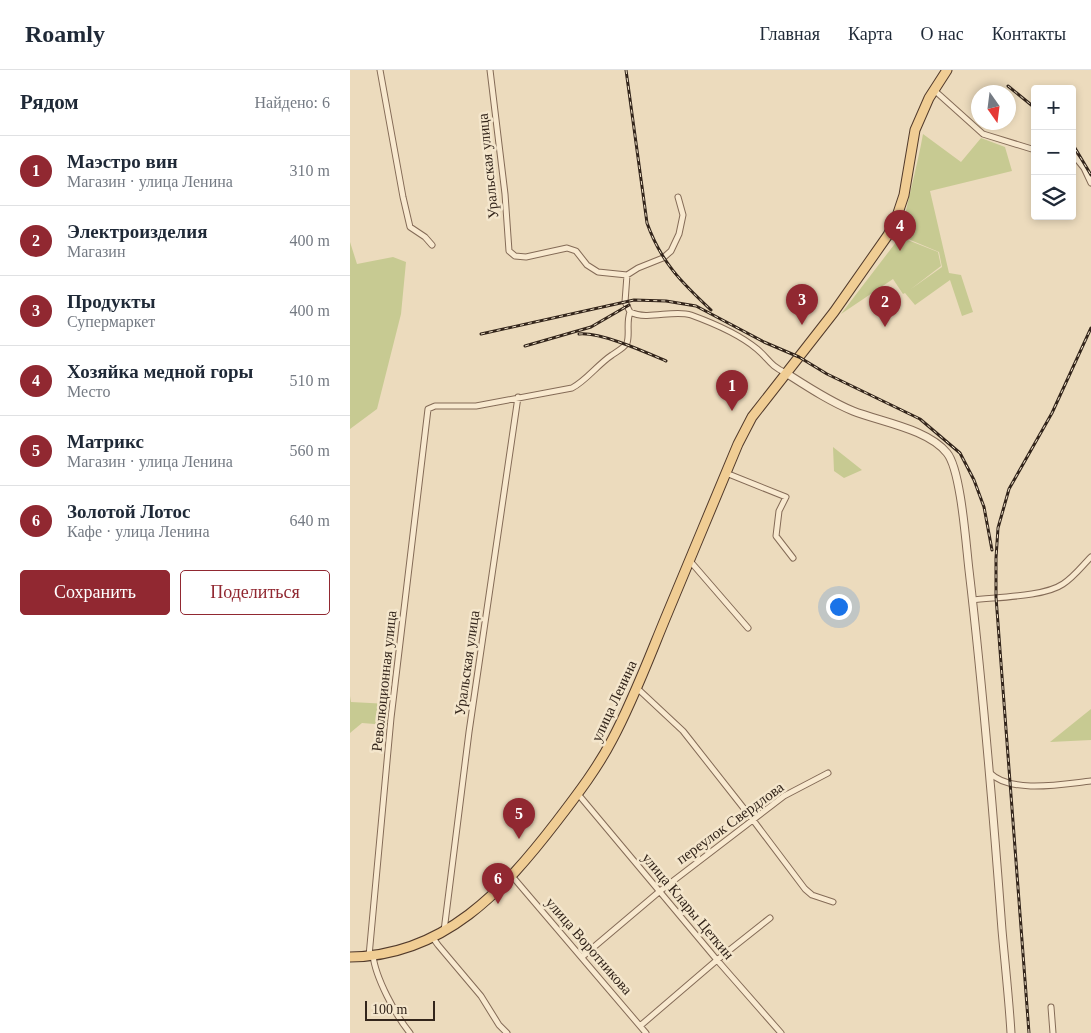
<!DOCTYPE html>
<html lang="ru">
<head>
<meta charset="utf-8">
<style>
  :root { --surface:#fff; --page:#f6f6f7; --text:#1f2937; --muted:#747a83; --line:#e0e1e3; --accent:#912831 }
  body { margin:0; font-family:Georgia,serif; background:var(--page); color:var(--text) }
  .controls { position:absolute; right:15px; top:15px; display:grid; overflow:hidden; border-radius:5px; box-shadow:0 2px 8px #0003 }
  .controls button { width:45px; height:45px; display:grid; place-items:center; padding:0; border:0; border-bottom:1px solid var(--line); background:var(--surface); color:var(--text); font:25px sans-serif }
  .compass { position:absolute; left:621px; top:15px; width:45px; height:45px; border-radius:50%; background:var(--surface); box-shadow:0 2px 8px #0003; rotate:166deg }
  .scale { position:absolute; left:15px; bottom:12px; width:70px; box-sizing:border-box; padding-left:5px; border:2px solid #33251b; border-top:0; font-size:14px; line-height:18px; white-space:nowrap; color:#33251b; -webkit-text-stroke:4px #f4e6cc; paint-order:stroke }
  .you { position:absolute; left:488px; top:536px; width:18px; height:18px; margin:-12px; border:4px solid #fff; border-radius:50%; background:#1a73e8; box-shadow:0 0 0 8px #1a73e833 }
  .badge { display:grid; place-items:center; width:32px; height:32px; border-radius:50%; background:var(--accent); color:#fff; font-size:16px; font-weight:700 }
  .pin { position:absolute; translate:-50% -41px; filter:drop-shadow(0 1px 2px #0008) }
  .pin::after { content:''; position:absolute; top:26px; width:18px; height:15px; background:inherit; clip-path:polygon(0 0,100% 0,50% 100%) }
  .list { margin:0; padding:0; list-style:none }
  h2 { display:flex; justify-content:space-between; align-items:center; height:65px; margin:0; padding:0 20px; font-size:21px }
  h2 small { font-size:16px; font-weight:400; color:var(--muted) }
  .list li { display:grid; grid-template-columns:32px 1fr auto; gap:15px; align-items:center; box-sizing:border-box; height:70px; padding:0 20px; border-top:1px solid var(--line) }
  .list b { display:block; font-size:19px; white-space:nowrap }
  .list p { margin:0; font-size:16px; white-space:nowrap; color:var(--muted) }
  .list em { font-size:16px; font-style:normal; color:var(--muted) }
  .actions { display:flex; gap:10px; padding:15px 20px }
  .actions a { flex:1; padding:11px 0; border:1px solid var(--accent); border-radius:5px; text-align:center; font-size:18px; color:var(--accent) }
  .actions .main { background:var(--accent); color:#fff }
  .icon { flex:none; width:28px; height:28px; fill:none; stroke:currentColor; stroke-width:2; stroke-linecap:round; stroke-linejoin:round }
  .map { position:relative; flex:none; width:741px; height:963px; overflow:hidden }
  header { display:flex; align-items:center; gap:30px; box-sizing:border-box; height:70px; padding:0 25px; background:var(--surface); border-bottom:1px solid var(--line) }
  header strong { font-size:24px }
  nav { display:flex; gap:28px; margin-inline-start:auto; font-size:18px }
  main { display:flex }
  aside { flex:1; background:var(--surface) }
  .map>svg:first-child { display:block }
  .green { fill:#c7ca92 }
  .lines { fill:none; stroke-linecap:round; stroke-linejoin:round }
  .minor-casing { stroke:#846b57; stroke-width:7 }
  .tertiary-casing { stroke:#846b57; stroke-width:9 }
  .primary-casing { stroke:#513a2b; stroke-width:11 }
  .minor { stroke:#f8e9cf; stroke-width:5 }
  .tertiary { stroke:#f8e9cf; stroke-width:7 }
  .primary { stroke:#f0cd94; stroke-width:9 }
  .rail-casing { stroke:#33251b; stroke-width:3 }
  .rail { stroke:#f4e6cc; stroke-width:1; stroke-dasharray:4; stroke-linecap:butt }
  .labels { text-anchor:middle; stroke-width:5; stroke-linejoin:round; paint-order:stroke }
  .street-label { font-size:15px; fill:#33251b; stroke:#f4e6cc }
</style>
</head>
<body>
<header>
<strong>Roamly</strong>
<nav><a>Главная</a><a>Карта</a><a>О нас</a><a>Контакты</a></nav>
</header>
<main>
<aside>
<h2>Рядом<small>Найдено: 6</small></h2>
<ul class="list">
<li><span class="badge">1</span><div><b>Маэстро вин</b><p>Магазин · улица Ленина</p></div><em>310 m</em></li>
<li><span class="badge">2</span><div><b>Электроизделия</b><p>Магазин</p></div><em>400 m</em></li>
<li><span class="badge">3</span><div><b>Продукты</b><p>Супермаркет</p></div><em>400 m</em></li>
<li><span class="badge">4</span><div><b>Хозяйка медной горы</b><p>Место</p></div><em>510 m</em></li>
<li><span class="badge">5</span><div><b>Матрикс</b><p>Магазин · улица Ленина</p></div><em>560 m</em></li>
<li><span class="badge">6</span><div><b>Золотой Лотос</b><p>Кафе · улица Ленина</p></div><em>640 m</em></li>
</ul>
<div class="actions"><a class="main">Сохранить</a><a>Поделиться</a></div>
</aside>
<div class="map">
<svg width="741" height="963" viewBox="0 0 741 963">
  <rect width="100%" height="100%" fill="#ecdbbd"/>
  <path class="green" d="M 573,64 L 611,92 L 631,68 L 655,77 L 662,101 L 580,121 L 599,203 L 611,205 L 623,242 L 612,246 L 600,210 L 565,235 L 555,223 L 553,224 L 543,209 L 491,244 L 550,167 L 588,182 L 591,196 L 561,219 L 592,197 L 589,182 L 551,166 C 557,131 567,98 573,64 Z
    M 0,172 L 7,194 L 43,187 L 56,192 L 51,244 L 27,339 L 0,359 Z
    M 483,377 L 512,400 L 494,408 L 484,401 Z
    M 0,626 L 1,632 L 39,634 L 37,655 L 12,653 L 0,663 Z
    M 741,639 L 741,670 L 700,672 Z"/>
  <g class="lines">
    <g class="minor-casing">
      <path id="minor" d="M 30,0 L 53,127 L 60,157 L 75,167 L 82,175
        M 140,0 L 155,124 L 159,181 L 165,186 L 176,187 L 217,178 L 226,181 L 237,195 L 248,202 L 277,205 L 288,198 L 313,188 L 321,181 L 329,164 L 333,145 L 328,127
        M 584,20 L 633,64 L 685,80
        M 722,83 L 734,98 L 741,113
        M 277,205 L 275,232 L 280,242 C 298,251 323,239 341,245 C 363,253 389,264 407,279 C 419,289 419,295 436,303
        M 376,403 L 436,427 L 429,441 L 426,466 L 443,488
        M 340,491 L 398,558
        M 622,530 C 646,527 694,527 713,514 C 724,507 732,496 741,487
        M 287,618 L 333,661 L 403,750 L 455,819 L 462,825 L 483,832
        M 640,703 C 661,724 713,714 741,711
        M 228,724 L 367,890 L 431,963
        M 162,806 L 296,963
        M 94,861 L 119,662 L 168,327
        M 83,868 L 88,875 L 131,926 L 149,955 L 157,963
        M 23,885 C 25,907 46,946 60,963
        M 19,886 L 41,648 L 78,339 L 85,336 L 126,336 L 222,318 C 237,310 247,295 262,285 C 266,282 274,278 277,273 C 280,264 276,253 280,242
        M 232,887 L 310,821 L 434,726 L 478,703
        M 701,937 L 703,963
        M 290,956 L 367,890 L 420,848"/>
    </g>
    <g class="tertiary-casing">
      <path id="tertiary" d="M 436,303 C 458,317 479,331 503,341 C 531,352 578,359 597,383 C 611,400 616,475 619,500 C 633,619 643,739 652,860 C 655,894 659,929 661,963"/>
    </g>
    <g class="primary-casing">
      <path id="primary" d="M 0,887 C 94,886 154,820 207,751 C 226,726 247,699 262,670 C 284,629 300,585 318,542 C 341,486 365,430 388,374 L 402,347 L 484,242 L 538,165 L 546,149 L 554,125 L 565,60 L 579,28 L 597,0"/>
    </g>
    <use href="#minor" class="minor"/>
    <use href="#tertiary" class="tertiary"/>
    <use href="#primary" class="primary"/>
    <g class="rail-casing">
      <path id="rail" d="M 276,0 L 297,153 C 311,192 331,212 361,240
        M 658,16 L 685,38
        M 722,73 L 741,105
        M 131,264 L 284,230 L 316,231 L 346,236 L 414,272 L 449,287 L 477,304 L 570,349 L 610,383 L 624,410 L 634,437 L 642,480
        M 229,264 C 251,262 295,282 316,291
        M 175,276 L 241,257 L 279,235
        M 679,963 L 646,527 L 646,488 L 648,458 L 659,419 L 702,343 L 741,258"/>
    </g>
    <use href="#rail" class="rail"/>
  </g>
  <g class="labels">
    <g class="street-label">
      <text transform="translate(138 96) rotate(-96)" y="5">Уральская улица</text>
      <text transform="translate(117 593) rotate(-82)" y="5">Уральская улица</text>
      <text transform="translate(34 611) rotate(-84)" y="5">Революционная улица</text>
      <text transform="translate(264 631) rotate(-65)" y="5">улица Ленина</text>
      <text transform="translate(380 753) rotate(-36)" y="5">переулок Свердлова</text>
      <text transform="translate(338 836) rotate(50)" y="5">улица Клары Цеткин</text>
      <text transform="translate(239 876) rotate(49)" y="5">улица Воротникова</text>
    </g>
  </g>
</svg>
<div class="controls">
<button>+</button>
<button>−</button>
<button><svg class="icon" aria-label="layers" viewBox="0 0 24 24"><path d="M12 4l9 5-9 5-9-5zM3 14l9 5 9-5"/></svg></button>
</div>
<svg class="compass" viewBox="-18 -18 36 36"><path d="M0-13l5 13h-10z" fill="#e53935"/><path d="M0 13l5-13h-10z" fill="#747a83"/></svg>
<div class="scale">100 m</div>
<div class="you"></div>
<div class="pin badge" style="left:382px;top:341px">1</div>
<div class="pin badge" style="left:535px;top:257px">2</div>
<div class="pin badge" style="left:452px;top:255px">3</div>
<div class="pin badge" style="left:550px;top:181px">4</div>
<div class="pin badge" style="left:169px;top:769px">5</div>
<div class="pin badge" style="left:148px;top:834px">6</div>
</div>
</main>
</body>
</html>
